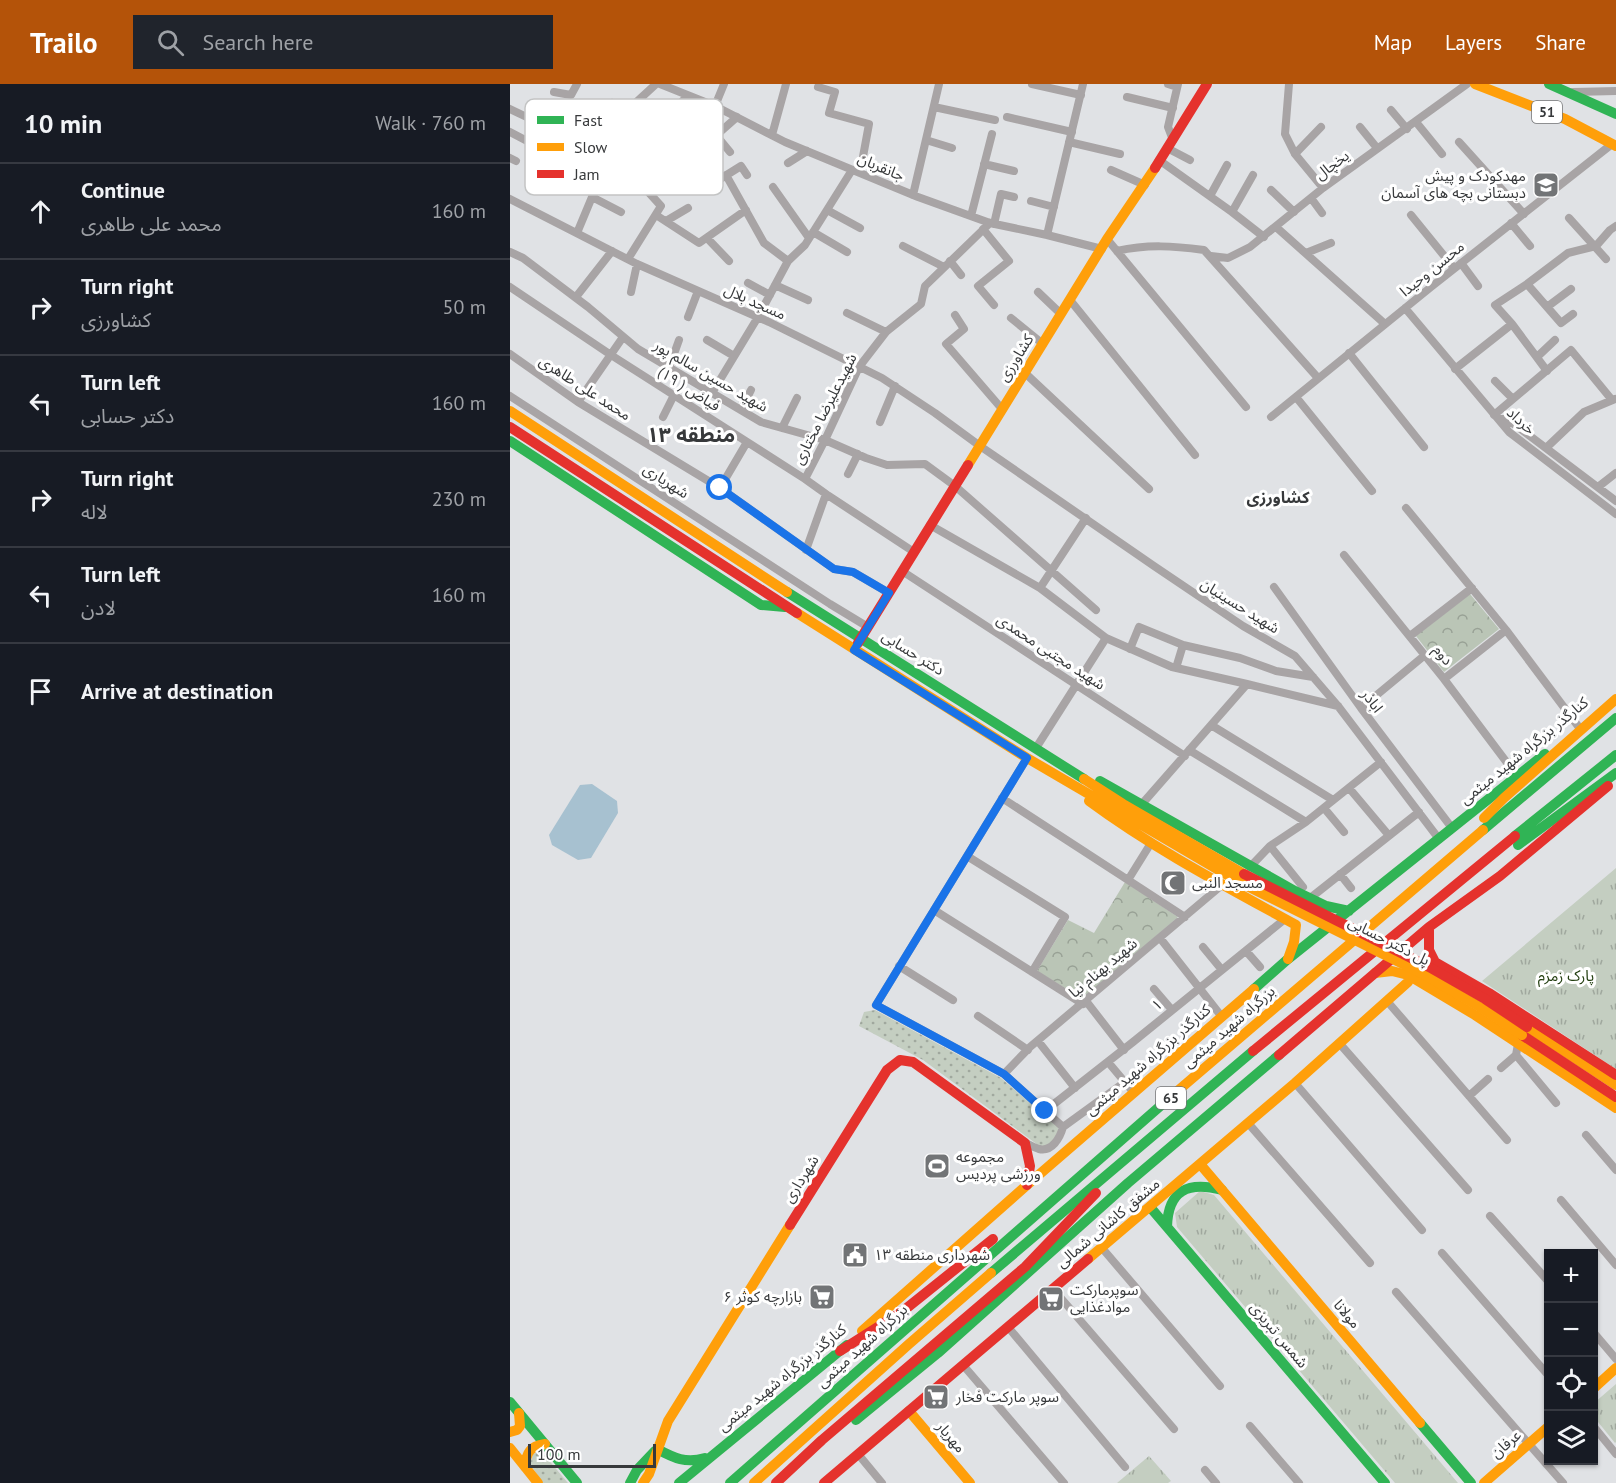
<!DOCTYPE html>
<html lang="en">
<head>
<meta charset="utf-8">
<style>
  :root { --surface:#171b24; --page:#20242c; --text:#f1f3f6; --muted:#9ea1a6; --line:#363941; --accent:#b45309 }
  body { margin:0; font-family:"PT Sans","Noto Sans Arabic",sans-serif; background:var(--page); color:var(--text) }
  .controls { position:absolute; right:18px; bottom:18px; display:grid; overflow:hidden; border-radius:0px; box-shadow:0 2px 4px #0004 }
  .controls button { width:54px; height:54px; display:grid; place-items:center; padding:0; border:0; border-bottom:2px solid var(--line); background:var(--surface); color:var(--text); font:30px sans-serif }
  .scale { position:absolute; left:18px; bottom:15px; width:128px; box-sizing:border-box; padding-left:6px; border:3px solid #37393b; border-top:0; font-size:16px; line-height:21px; white-space:nowrap; color:#37393b; -webkit-text-stroke:4px #fff; paint-order:stroke }
  .stop { position:absolute; width:18px; height:18px; margin:-14px; border:4px solid #1a73e8; border-radius:50%; background:#fff }
  .stop.end { background:#1a73e8; border-color:#fff; box-shadow:0 2px 6px #0008 }
  .list { margin:0; padding:0; list-style:none }
  h2 { display:flex; justify-content:space-between; align-items:center; height:78px; margin:0; padding:0 24px; font-size:26px }
  h2 small { font-size:20px; font-weight:400; color:var(--muted) }
  .list li { display:grid; grid-template-columns:39px 1fr auto; gap:18px; align-items:center; box-sizing:border-box; height:96px; padding:0 24px; border-top:2px solid var(--line) }
  .list b { display:block; font-size:22px; white-space:nowrap }
  .list p { margin:0; font-size:20px; white-space:nowrap; color:var(--muted) }
  .list em { font-size:20px; font-style:normal; color:var(--muted) }
  .icon { flex:none; width:33px; height:33px; fill:none; stroke:currentColor; stroke-width:2; stroke-linecap:round; stroke-linejoin:round }
  .map { position:relative; flex:none; width:1106px; height:1399px; overflow:hidden }
  header { display:flex; align-items:center; gap:36px; box-sizing:border-box; height:84px; padding:0 30px; background:var(--accent); color:#fff }
  header strong { font-size:28px }
  nav { display:flex; gap:33px; margin-inline-start:auto; font-size:21px }
  .search { width:420px; height:54px; background:var(--page); display:flex; align-items:center; gap:15px; box-sizing:border-box; padding:0 21px; border-radius:0px; color:var(--muted); font-size:22px }
  main { display:flex }
  aside { flex:1; background:var(--surface) }
  .map>svg:first-child { display:block }
  .grass { fill:url(#grass-dots) }
  .forest { fill:url(#forest-crowns) }
  .park { fill:url(#park-tufts) }
  .water { fill:#a7c1d0 }
  .lines { fill:none; stroke-linecap:round; stroke-linejoin:round }
  .street { stroke:#a8a4a5; stroke-width:8 }
  .fast { stroke:#30b455; stroke-width:10 }
  .slow { stroke:#ff9f0a; stroke-width:10 }
  .jam { stroke:#e5322d; stroke-width:10 }
  .slow-bridge { stroke:#ff9f0a; stroke-width:10 }
  .jam-bridge { stroke:#e5322d; stroke-width:10 }
  .route { stroke:#1a73e8; stroke-width:8 }
  .labels { text-anchor:middle; stroke-width:6; stroke-linejoin:round; paint-order:stroke }
  .shield { fill:#fff; stroke:#737476; stroke-width:1.5 }
  .shield-label { font-size:14px; font-weight:bold; fill:#37393b }
  .street-label { font-size:15px; fill:#37393b; stroke:#fff }
  .poi-label { font-size:15px; fill:#37393b; stroke:#fff; text-anchor:start }
  .park-label { font-size:15px; fill:#213d0e; stroke:#fff }
  .neighbourhood-label { font-size:16px; font-weight:bold; fill:#37393b; stroke:#fff }
  .district-label { font-size:21px; font-weight:bold; fill:#37393b; stroke:#fff }
  .key { fill:#fff; stroke:#c3c4c4; stroke-width:1.5 }
  .key-label { font-size:16px; fill:#37393b }
</style>
</head>
<body>
<header>
<strong>Trailo</strong>
<div class="search"><svg class="icon" aria-label="search" viewBox="0 0 24 24"><circle cx="10" cy="10" r="6"/><path d="M15 15l6 6"/></svg>Search here</div>
<nav><a>Map</a><a>Layers</a><a>Share</a></nav>
</header>
<main>
<aside>
<h2>10 min<small>Walk · 760 m</small></h2>
<ul class="list">
<li><svg class="icon" aria-label="ahead" viewBox="0 0 24 24"><path d="M12 20V5M6 11l6-6 6 6"/></svg><div><b>Continue</b><p>محمد علی طاهری</p></div><em>160 m</em></li>
<li><svg class="icon" aria-label="right" viewBox="0 0 24 24"><path d="M7 20v-9h11M14 6l5 5-5 5"/></svg><div><b>Turn right</b><p>کشاورزی</p></div><em>50 m</em></li>
<li><svg class="icon" aria-label="left" viewBox="0 0 24 24"><path d="M17 20v-9H6M10 6l-5 5 5 5"/></svg><div><b>Turn left</b><p>دکتر حسابی</p></div><em>160 m</em></li>
<li><svg class="icon" aria-label="right" viewBox="0 0 24 24"><path d="M7 20v-9h11M14 6l5 5-5 5"/></svg><div><b>Turn right</b><p>لاله</p></div><em>230 m</em></li>
<li><svg class="icon" aria-label="left" viewBox="0 0 24 24"><path d="M17 20v-9H6M10 6l-5 5 5 5"/></svg><div><b>Turn left</b><p>لادن</p></div><em>160 m</em></li>
<li><svg class="icon" aria-label="arrive" viewBox="0 0 24 24"><path d="M6 21V4h12l-3 4 3 4H6"/></svg><div><b>Arrive at destination</b></div></li>
</ul>
</aside>
<div class="map">
<svg width="1106" height="1399" viewBox="0 0 1106 1399">
  <defs>
    <pattern id="grass-dots" width="8" height="8" patternUnits="userSpaceOnUse" patternTransform="scale(1.5)"><rect width="8" height="8" fill="#c4cec1"/><path d="M2 2h.1M6 6h.1" fill="none" stroke="#a0a89e" stroke-width="1.8" stroke-linecap="round"/></pattern>
    <pattern id="forest-crowns" width="20" height="18" patternUnits="userSpaceOnUse" patternTransform="scale(1.5)"><rect width="20" height="18" fill="#bac5b6"/><path d="M2 6a3 3 0 1 1 6 0M12 15a3 3 0 1 1 6 0" fill="none" stroke="#98a195"/></pattern>
    <pattern id="park-tufts" width="24" height="20" patternUnits="userSpaceOnUse" patternTransform="scale(1.5)"><rect width="24" height="20" fill="#c4cec1"/><path d="M3 7l-1-3M5 7V3M7 7l1-3M15 17l-1-3M17 17v-4M19 17l1-3" fill="none" stroke="#a0a89e"/></pattern>
  </defs>
  <rect width="100%" height="100%" fill="#e0e2e5"/>
  <path class="grass" d="M 365,926 L 491,994 L 548,1043 L 548,1051 L 540,1062 L 532,1064 L 413,976 L 349,942 L 354,928 Z
    M 31,1367 L 58,1399 L 33,1399 L 20,1380 L 23,1370 Z"/>
  <path class="forest" d="M 960,510 L 989,545 L 934,588 L 906,552 Z
    M 615,798 L 668,833 L 573,915 L 527,887 L 558,836 L 584,849 Z"/>
  <path class="park" d="M 1106,784 L 1106,985 L 972,897 Z
    M 690,1107 L 704,1111 L 948,1399 L 885,1399 L 667,1143 L 665,1129 Z
    M 1106,1300 L 1106,1358 L 1105,1359 L 1084,1333 L 1084,1319 Z
    M 639,1372 L 661,1397 L 658,1399 L 607,1399 Z"/>
  <path class="water" d="M 82,700 L 107,717 L 108,729 L 81,774 L 68,776 L 42,761 L 39,751 L 70,701 Z"/>
  <g class="lines">
    <path class="street" d="M 150,0 L 205,22 L 275,58 L 408,113 L 480,139 L 537,151 L 592,165
      M 522,0 L 571,11
      M 658,0 L 667,3
      M 779,0 L 775,50 L 785,70 L 813,104
      M 308,3 L 325,8 L 319,29 L 359,40 L 350,89
      M 44,8 L 61,11 L 67,0
      M 1063,8 L 1106,7
      M 617,13 L 663,24
      M 102,19 L 113,30
      M 205,22 L 214,0
      M 424,23 L 485,36
      M 0,25 L 25,37
      M 881,26 L 897,45
      M 497,33 L 562,48
      M 906,38 L 932,70
      M 850,43 L 867,64
      M 0,48 L 19,58
      M 206,51 L 220,68
      M 262,51 L 276,0
      M 180,56 L 190,65
      M 416,56 L 442,64
      M 663,56 L 658,43 L 668,0
      M 83,58 L 146,0
      M 559,58 L 610,70
      M 949,58 L 1014,130
      M 124,62 L 178,12
      M 657,64 L 680,76
      M 785,70 L 811,43
      M 0,74 L 6,77
      M 649,76 L 722,128 L 754,153
      M 278,79 L 297,67
      M 474,80 L 504,87
      M 193,82 L 184,71 L 227,33
      M 601,86 L 635,101
      M 216,91 L 254,159 L 278,177
      M 199,102 L 231,82 L 237,91
      M 263,103 L 299,154
      M 761,106 L 784,128
      M 403,111 L 429,0
      M 700,112 L 717,81
      M 82,113 L 111,128
      M 801,114 L 812,129
      M 0,115 L 127,180 L 259,238 L 372,294 L 425,329 L 470,362 L 644,482 L 733,542 L 785,572 L 828,622 L 929,755
      M 521,117 L 544,123
      M 317,126 L 350,144
      M 722,128 L 743,91
      M 146,131 L 189,159 L 236,126
      M 901,131 L 944,184
      M 461,132 L 482,50
      M 1059,134 L 1096,175
      M 156,137 L 178,124
      M 1001,139 L 1020,162
      M 484,140 L 491,110 L 504,113
      M 766,143 L 875,240
      M 473,145 L 499,177 L 468,202 L 484,221
      M 303,148 L 337,168
      M 67,149 L 82,113 L 106,78
      M 537,151 L 573,0
      M 197,154 L 219,177
      M 597,155 L 736,323
      M 393,162 L 434,183
      M 607,167 C 638,160 663,162 694,166 L 808,294
      M 0,168 L 13,174 L 78,223 L 128,265 L 251,338 L 315,356 L 356,374 L 377,381 L 415,380 L 445,402 L 586,526
      M 796,169 L 821,159
      M 701,172 L 718,174 L 740,163 L 813,104 L 957,0
      M 118,175 L 151,122 L 132,101
      M 440,177 L 451,191
      M 951,179 L 968,202
      M 238,199 L 260,211
      M 1017,200 L 1051,239 L 1063,230
      M 265,201 L 298,216
      M 0,203 L 101,271 L 295,395 L 316,410 L 404,468
      M 121,208 L 127,180
      M 528,208 L 551,230
      M 66,213 L 102,167
      M 560,216 L 685,371
      M 1037,223 L 1061,205
      M 895,224 L 999,348 L 1106,430
      M 337,229 L 376,248
      M 445,231 L 454,245 L 436,260 L 492,325
      M 178,233 L 188,207
      M 501,234 L 533,260
      M 197,256 L 224,272
      M 839,269 L 914,363
      M 0,270 L 68,318 L 210,404 L 324,485 L 343,488 L 379,509
      M 1027,273 L 1045,256
      M 159,284 L 169,256
      M 945,285 L 1002,240
      M 1037,287 L 1002,240 L 985,221 L 1017,200 L 1058,169 L 1086,162 L 1100,146 L 1106,142
      M 515,289 L 639,405
      M 985,297 L 1003,315
      M 202,309 L 248,233 L 278,177 L 295,161 L 342,86
      M 0,312 L 320,520 L 358,543
      M 786,313 L 862,407
      M 68,318 L 113,253
      M 231,326 L 241,306
      M 984,331 L 1061,266 L 1102,316
      M 153,333 L 164,311
      M 761,333 L 921,203 L 1102,60
      M 988,333 L 1004,340 L 1106,417
      M 370,338 L 385,302
      M 272,344 L 287,314
      M 1036,364 L 1074,328 L 1105,315
      M 338,390 L 348,370
      M 295,395 L 315,356 L 349,283 L 376,248 L 411,220 L 415,202 L 480,139
      M 1088,403 L 1106,389
      M 210,404 L 237,358
      M 896,424 L 996,546 L 1068,642
      M 576,434 L 530,504 L 596,554 L 662,583 L 737,600
      M 420,441 L 530,504
      M 296,466 L 316,410
      M 834,471 L 934,595 L 1007,692
      M 392,487 L 675,672
      M 764,503 L 851,624 L 942,744
      M 900,552 L 962,504
      M 620,565 L 629,543 L 673,561 L 730,574 L 766,587 L 803,593
      M 666,584 L 673,561
      M 934,595 L 996,546
      M 851,624 L 915,571
      M 701,641 L 823,716
      M 526,664 L 596,554
      M 679,666 L 796,738
      M 517,674 L 366,921 L 494,990 L 553,1043
      M 839,704 L 876,748
      M 492,714 L 675,833
      M 632,720 L 737,600 L 828,622
      M 814,724 L 834,748
      M 760,762 L 793,803
      M 457,772 L 555,833 L 522,888
      M 740,783 L 760,762 L 796,738 L 871,678
      M 830,790 L 841,804
      M 618,796 L 641,759
      M 799,815 L 909,728
      M 424,826 L 573,920
      M 650,854 L 712,933
      M 693,863 L 712,886
      M 736,867 L 750,883
      M 389,882 L 443,916
      M 644,905 L 662,926
      M 576,917 L 614,966
      M 877,917 L 997,1056
      M 468,932 L 518,966
      M 528,957 L 565,1004
      M 830,960 L 958,1106
      M 1006,971 L 1046,1019
      M 598,978 L 624,1009
      M 991,984 L 1006,971 L 1008,960
      M 494,990 L 520,963 L 712,801
      M 785,999 L 912,1146
      M 959,1012 L 978,995
      M 535,1027 L 623,958 L 775,835
      M 738,1039 L 860,1179
      M 1076,1051 L 1106,1086
      M 515,1059 C 520,1061 525,1064 529,1065 C 542,1068 550,1054 553,1043 L 615,998
      M 1051,1116 L 1106,1181
      M 980,1132 L 1038,1197
      M 592,1164 L 710,1302
      M 932,1169 L 1038,1291
      M 543,1205 L 664,1345
      M 886,1208 L 1053,1399
      M 498,1243 L 615,1383
      M 1084,1249 L 1106,1275
      M 453,1281 L 554,1399
      M 740,1342 L 789,1399
      M 1084,1343 L 1106,1370
      M 348,1370 L 372,1399
      M 695,1386 L 706,1399"/>
    <path class="fast" d="M 1039,0 L 1106,30
      M 0,357 L 251,521 L 275,523
      M 277,508 L 574,695
      M 590,697 L 785,807 L 816,822 L 839,827
      M 973,746 L 1106,634
      M 1005,752 L 1106,671
      M 1008,761 L 1106,689
      M 744,905 L 778,875 L 1035,670
      M 640,1123 L 875,1399
      M 657,1143 C 658,1106 678,1097 712,1106
      M 481,1189 L 743,967
      M 0,1318 L 67,1399
      M 346,1336 L 428,1269 L 618,1099 L 769,971
      M 910,1339 L 961,1399
      M 147,1365 C 164,1374 176,1380 195,1374
      M 120,1399 L 127,1386 L 145,1367
      M 169,1399 L 337,1261
      M 220,1399 L 664,1010"/>
    <path class="slow" d="M 965,0 L 1055,35 L 1106,62
      M 0,327 L 277,508
      M 458,381 L 597,155 L 645,84
      M 287,529 L 517,674 L 729,798
      M 574,695 L 613,720 L 734,790
      M 579,717 C 644,765 715,802 786,841 L 784,858 L 778,875
      M 974,734 L 994,714 L 1106,615
      M 865,889 L 882,887 L 898,891 L 965,931 L 1106,1024
      M 1017,943 L 1106,1001
      M 664,1010 L 973,746
      M 690,1080 L 910,1339
      M 578,1175 L 785,999 L 898,898
      M 352,1247 L 517,1101 L 744,905
      M 1084,1304 L 1106,1284
      M 399,1327 L 460,1399
      M 0,1348 L 7,1346 L 10,1342 L 9,1329
      M 0,1364 L 28,1399
      M 15,1383 C 16,1369 20,1362 35,1360
      M 133,1399 L 139,1390 L 158,1337 L 280,1141
      M 244,1399 L 399,1260 L 481,1189
      M 974,1399 L 1038,1343"/>
    <path class="jam" d="M 645,84 L 697,0
      M 0,343 L 287,529
      M 348,559 L 458,381
      M 919,843 L 919,866 L 925,878 L 979,909 L 1106,991
      M 1012,951 L 1106,1013
      M 743,967 L 1005,752
      M 769,971 L 919,843 L 990,792 L 1098,702
      M 280,1141 L 377,986 L 390,976 L 403,978 L 515,1059 L 520,1082 L 517,1101
      M 330,1267 L 393,1227 L 483,1155
      M 266,1399 L 312,1356 L 515,1183 L 586,1109
      M 314,1399 L 578,1175"/>
    <path class="slow-bridge" d="M 729,798 L 913,890 L 970,923 L 1012,951"/>
    <path class="jam-bridge" d="M 734,790 L 919,883 L 975,915 L 1017,943"/>
  </g>
  <g class="lines">
    <path class="route" d="M 210,404 L 324,485 L 343,488 L 379,509 L 344,566 L 517,674 L 366,921 L 494,990 L 535,1027"/>
  </g>
  <defs>
    <g id="school-square" transform="scale(1.35)"><rect x="-9" y="-9" width="18" height="18" rx="4" fill="#727476" stroke="#fff"/><path d="M0-5L7-2L0 1L-7-2ZM-4 1L0 2.5L4 1V4Q0 6-4 4Z" fill="#fff"/></g>
    <g id="mosque-square" transform="scale(1.35)"><rect x="-9" y="-9" width="18" height="18" rx="4" fill="#727476" stroke="#fff"/><path d="M3.5-4.9A6 6 0 1 0 3.5 4.9A5 5 0 1 1 3.5-4.9Z" fill="#fff"/></g>
    <g id="stadium-square" transform="scale(1.35)"><rect x="-9" y="-9" width="18" height="18" rx="4" fill="#727476" stroke="#fff"/><path d="M0-5a6.5 5 0 1 0 0 10a6.5 5 0 1 0 0-10ZM-3.5-1.8h7v3.6h-7Z" fill="#fff"/></g>
    <g id="civic-square" transform="scale(1.35)"><rect x="-9" y="-9" width="18" height="18" rx="4" fill="#727476" stroke="#fff"/><path d="M-.6-6.5H3V-4.5H.6V-3L4-1V1h2V6H-6V1h2V-1L-.6-3ZM-1.2 2.5V6h2.4V2.5Z" fill="#fff"/></g>
    <g id="supermarket-square" transform="scale(1.35)"><rect x="-9" y="-9" width="18" height="18" rx="4" fill="#727476" stroke="#fff"/><path d="M-6-5.5h2.5l.6 2H6L4.5 2H-2.5L-4.4-4H-6ZM-1.5 3.2a1.3 1.3 0 1 0 .1 0ZM3 3.2a1.3 1.3 0 1 0 .1 0Z" fill="#fff"/></g>
  </defs>
  <g fill-rule="evenodd">
    <use href="#school-square" x="1036" y="101"/>
    <use href="#mosque-square" x="663" y="799"/>
    <use href="#stadium-square" x="427" y="1082"/>
    <use href="#civic-square" x="345" y="1171"/>
    <use href="#supermarket-square" x="312" y="1213"/>
    <use href="#supermarket-square" x="541" y="1215"/>
    <use href="#supermarket-square" x="426" y="1313"/>
  </g>
  <g class="labels">
    <g class="shield">
      <rect x="1022" y="17" width="30" height="22" rx="4.5"/>
      <rect x="646" y="1003" width="30" height="22" rx="4.5"/>
    </g>
    <g class="shield-label">
      <text x="1037" y="33">51</text>
      <text x="661" y="1019">65</text>
    </g>
    <g class="street-label">
      <text transform="translate(822 81) rotate(-37)" y="5">یخچال</text>
      <text transform="translate(371 83) rotate(23)" y="5">جانقربان</text>
      <text transform="translate(922 185) rotate(-39)" y="5">محسن وحیدا</text>
      <text transform="translate(245 218) rotate(24)" y="5">مسجد بلال</text>
      <text transform="translate(506 274) rotate(-58)" y="5">کشاورزی</text>
      <text transform="translate(201 292) rotate(30)" y="5">شهید حسین سالم پور</text>
      <text transform="translate(75 304) rotate(33)" y="5">محمد علی طاهری</text>
      <text transform="translate(179 305) rotate(32)" y="5">فیاض ( ۱۹)</text>
      <text transform="translate(315 325) rotate(-63)" y="5">شهیدعلیرضا مختاری</text>
      <text transform="translate(1011 337) rotate(43)" y="5">خرداد</text>
      <text transform="translate(156 397) rotate(33)" y="5">شهریاری</text>
      <text transform="translate(730 522) rotate(32)" y="5">شهید حسینیان</text>
      <text transform="translate(541 568) rotate(33)" y="5">شهید مجتبی محمدی</text>
      <text transform="translate(403 569) rotate(32)" y="5">دکتر حسابی</text>
      <text transform="translate(933 571) rotate(51)" y="5">دوم</text>
      <text transform="translate(862 617) rotate(53)" y="5">اباذر</text>
      <text transform="translate(1014 667) rotate(-39)" y="5">کنارگذر بزرگراه شهید میثمی</text>
      <text transform="translate(879 857) rotate(27)" y="5">پل دکتر حسابی</text>
      <text transform="translate(593 884) rotate(-40)" y="5">شهید بهنام نیا</text>
      <text transform="translate(647 921) rotate(-39)" y="5">۱</text>
      <text transform="translate(719 943) rotate(-41)" y="5">بزرگراه شهید میثمی</text>
      <text transform="translate(638 976) rotate(-41)" y="5">کنارگذر بزرگراه شهید میثمی</text>
      <text transform="translate(291 1095) rotate(-58)" y="5">شهرداری</text>
      <text transform="translate(598 1139) rotate(-40)" y="5">مشفق کاشانی شمالی</text>
      <text transform="translate(837 1230) rotate(50)" y="5">مولانا</text>
      <text transform="translate(769 1251) rotate(50)" y="5">شمس تبریزی</text>
      <text transform="translate(352 1262) rotate(-42)" y="5">بزرگراه شهید میثمی</text>
      <text transform="translate(272 1294) rotate(-39)" y="5">کنارگذر بزرگراه شهید میثمی</text>
      <text transform="translate(441 1353) rotate(50)" y="5">مهریار</text>
      <text transform="translate(996 1360) rotate(-41)" y="5">عرفان</text>
    </g>
    <g class="poi-label">
      <text x="1016" y="97" text-anchor="end">مهدکودک و پیش<tspan x="1016" dy="17">دبستانی بچه های آسمان</tspan></text>
      <text x="682" y="804">مسجد النبی</text>
      <text x="446" y="1078">مجموعه<tspan x="446" dy="17">ورزشی پردیس</tspan></text>
      <text x="364" y="1176">شهرداری منطقه ۱۳</text>
      <text x="560" y="1211">سوپرمارکت<tspan x="560" dy="17">موادغذایی</tspan></text>
      <text x="292" y="1218" text-anchor="end">بازارچه کوثر ۶</text>
      <text x="446" y="1318">سوپر مارکت فخار</text>
    </g>
    <g class="park-label">
      <text x="1056" y="897">پارک زمزم</text>
    </g>
    <g class="neighbourhood-label">
      <text x="768" y="419">کشاورزی</text>
    </g>
    <g class="district-label">
      <text x="181" y="358">منطقه ۱۳</text>
    </g>
  </g>
  <rect x="15" y="15" width="198" height="96" rx="9" class="key"/>
  <rect x="27" y="32" width="27" height="8" fill="#30b455"/>
  <rect x="27" y="59" width="27" height="8" fill="#ff9f0a"/>
  <rect x="27" y="86" width="27" height="8" fill="#e5322d"/>
  <g class="key-label">
    <text x="64" y="42">Fast</text>
    <text x="64" y="69">Slow</text>
    <text x="64" y="96">Jam</text>
  </g>
</svg>
<div class="controls">
<button>+</button>
<button>−</button>
<button><svg class="icon" aria-label="locate" viewBox="0 0 24 24"><circle cx="12" cy="12" r="6"/><path d="M12 2v4M12 18v4M2 12h4M18 12h4"/></svg></button>
<button><svg class="icon" aria-label="layers" viewBox="0 0 24 24"><path d="M12 4l9 5-9 5-9-5zM3 14l9 5 9-5"/></svg></button>
</div>
<div class="scale">100 m</div>
<div class="stop" style="left:210px;top:404px"></div>
<div class="stop end" style="left:535px;top:1027px"></div>
</div>
</main>
</body>
</html>
